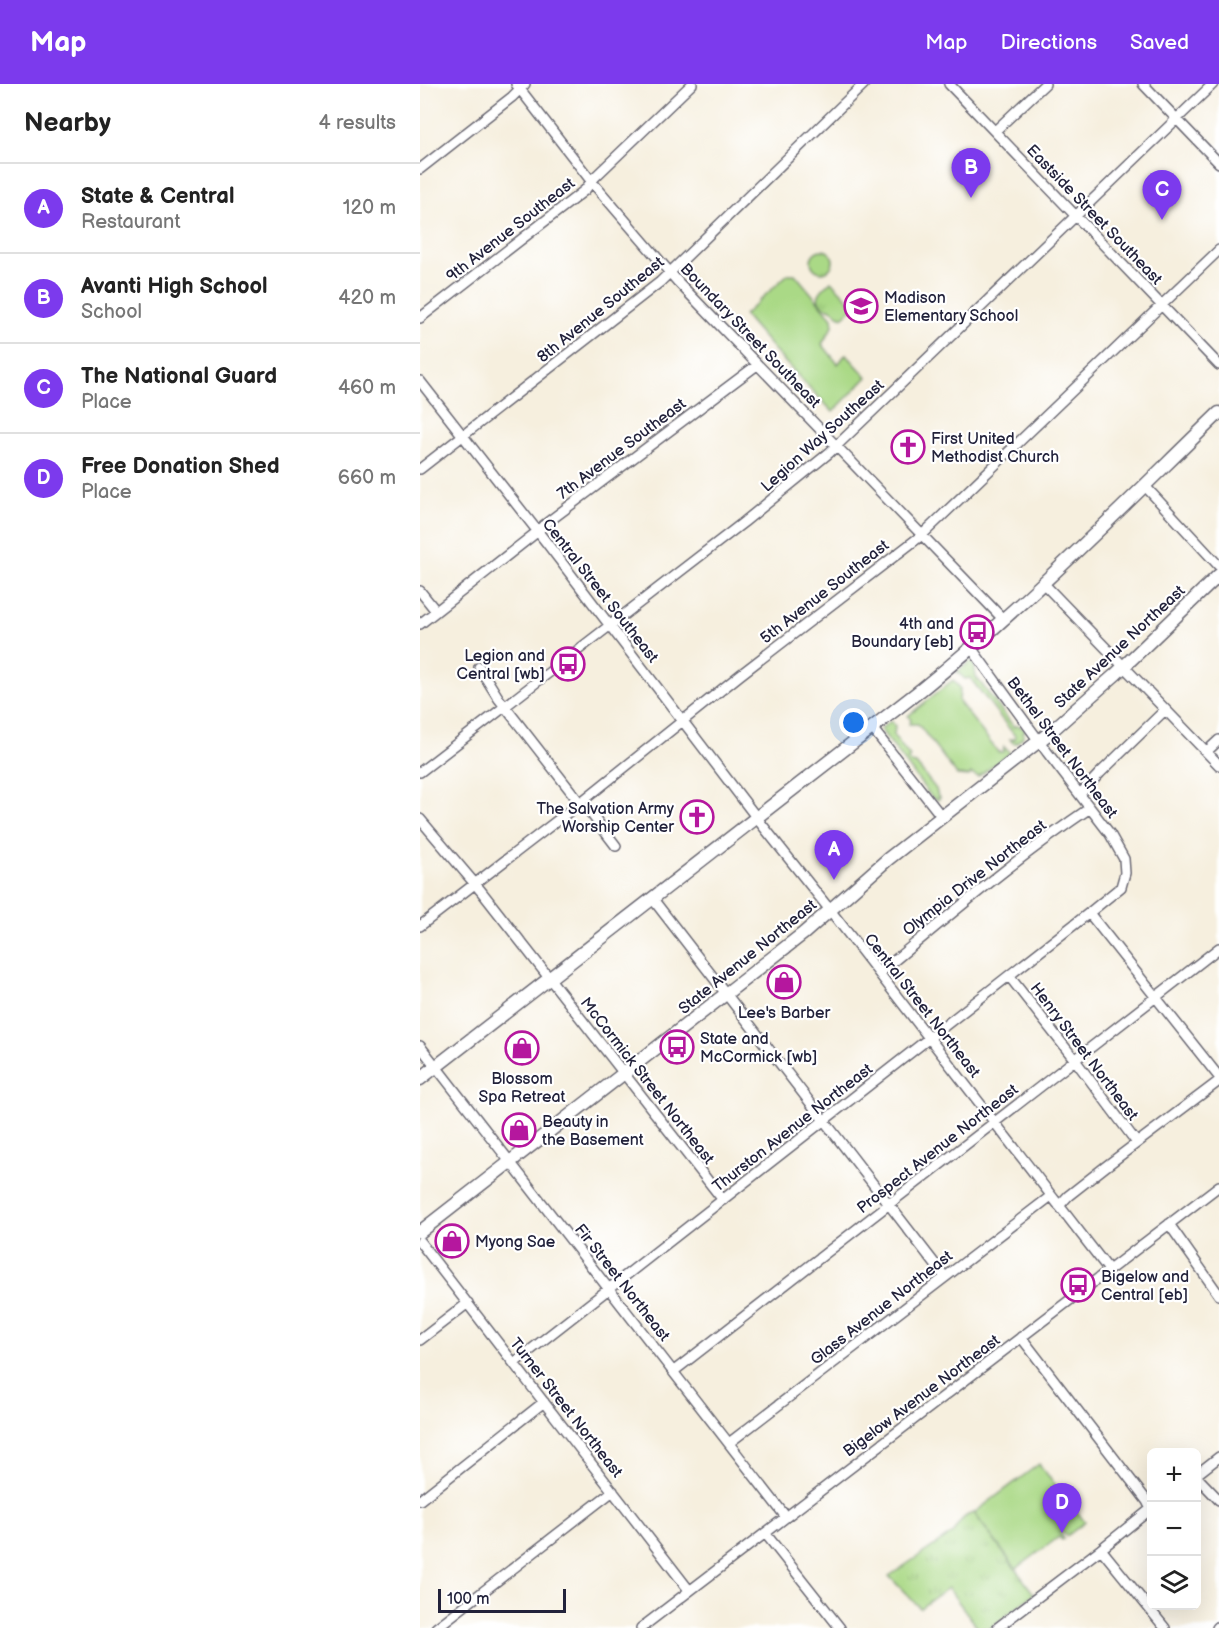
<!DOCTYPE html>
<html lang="en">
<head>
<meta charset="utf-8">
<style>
  :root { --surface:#fff; --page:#f2f2f2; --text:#222; --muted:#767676; --line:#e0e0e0; --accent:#7c3aed }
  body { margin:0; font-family:"Balsamiq Sans",sans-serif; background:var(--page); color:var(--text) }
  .controls { position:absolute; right:18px; bottom:18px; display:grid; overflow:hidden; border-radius:9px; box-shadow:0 6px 24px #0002 }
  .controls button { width:54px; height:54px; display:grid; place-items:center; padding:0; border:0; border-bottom:2px solid var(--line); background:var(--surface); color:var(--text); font:30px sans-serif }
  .scale { position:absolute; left:18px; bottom:15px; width:128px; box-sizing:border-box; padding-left:6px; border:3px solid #22223b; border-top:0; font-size:16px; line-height:21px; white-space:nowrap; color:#22223b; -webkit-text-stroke:4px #fff; paint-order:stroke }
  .you { position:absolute; left:434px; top:639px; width:21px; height:21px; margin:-15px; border:4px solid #fff; border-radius:50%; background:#1a73e8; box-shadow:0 0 0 9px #1a73e833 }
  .badge { display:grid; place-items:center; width:39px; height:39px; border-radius:50%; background:var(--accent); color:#fff; font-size:20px; font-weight:700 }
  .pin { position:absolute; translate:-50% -50px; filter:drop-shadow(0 2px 3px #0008) }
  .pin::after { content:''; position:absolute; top:32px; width:21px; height:18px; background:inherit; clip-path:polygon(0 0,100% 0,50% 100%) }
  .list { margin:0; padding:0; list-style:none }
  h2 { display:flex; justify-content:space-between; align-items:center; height:78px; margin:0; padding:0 24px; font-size:26px }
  h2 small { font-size:20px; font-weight:400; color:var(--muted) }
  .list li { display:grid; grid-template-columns:39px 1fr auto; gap:18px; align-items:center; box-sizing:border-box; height:90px; padding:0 24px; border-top:2px solid var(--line) }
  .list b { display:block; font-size:22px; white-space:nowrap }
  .list p { margin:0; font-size:20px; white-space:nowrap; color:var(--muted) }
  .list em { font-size:20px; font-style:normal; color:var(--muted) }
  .icon { flex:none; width:33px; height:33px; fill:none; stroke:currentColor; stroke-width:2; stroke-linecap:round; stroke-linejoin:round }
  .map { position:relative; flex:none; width:799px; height:1544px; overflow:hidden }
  header { display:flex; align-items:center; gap:36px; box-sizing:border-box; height:84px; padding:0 30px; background:var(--accent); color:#fff }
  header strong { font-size:28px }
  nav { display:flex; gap:33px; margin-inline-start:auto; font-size:21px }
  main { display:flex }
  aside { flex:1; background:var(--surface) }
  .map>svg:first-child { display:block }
  .green { fill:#aad986; stroke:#667e60; stroke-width:1.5 }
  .park { fill:url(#park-tufts); stroke:#667e60; stroke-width:1.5 }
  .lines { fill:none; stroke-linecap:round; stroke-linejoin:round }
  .minor-casing { stroke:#6c6a74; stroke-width:12 }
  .major-casing { stroke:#6c6a74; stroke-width:15 }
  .minor { stroke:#fff; stroke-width:9 }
  .major { stroke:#fff; stroke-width:12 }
  .labels { text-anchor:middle; stroke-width:4.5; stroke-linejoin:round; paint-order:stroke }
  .street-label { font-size:16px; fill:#22223b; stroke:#fff }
  .poi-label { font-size:16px; fill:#22223b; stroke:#fff; text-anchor:start }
</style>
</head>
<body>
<header>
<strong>Map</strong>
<nav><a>Map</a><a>Directions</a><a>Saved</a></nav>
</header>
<main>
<aside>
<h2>Nearby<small>4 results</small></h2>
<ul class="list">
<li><span class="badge">A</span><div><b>State &amp; Central</b><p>Restaurant</p></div><em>120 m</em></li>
<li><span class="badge">B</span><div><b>Avanti High School</b><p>School</p></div><em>420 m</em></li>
<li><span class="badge">C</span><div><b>The National Guard</b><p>Place</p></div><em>460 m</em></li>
<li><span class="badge">D</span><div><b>Free Donation Shed</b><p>Place</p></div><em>660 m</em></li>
</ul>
</aside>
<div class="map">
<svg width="799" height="1544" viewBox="0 0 799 1544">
  <defs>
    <pattern id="park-tufts" width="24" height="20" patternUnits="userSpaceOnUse" patternTransform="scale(1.5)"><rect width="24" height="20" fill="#aad986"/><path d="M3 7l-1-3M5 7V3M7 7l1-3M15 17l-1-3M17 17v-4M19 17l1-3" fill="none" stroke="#92ba75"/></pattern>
  </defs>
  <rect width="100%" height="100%" fill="#fff"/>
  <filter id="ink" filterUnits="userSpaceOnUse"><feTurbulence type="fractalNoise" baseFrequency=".0167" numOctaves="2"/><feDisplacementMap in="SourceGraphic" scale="12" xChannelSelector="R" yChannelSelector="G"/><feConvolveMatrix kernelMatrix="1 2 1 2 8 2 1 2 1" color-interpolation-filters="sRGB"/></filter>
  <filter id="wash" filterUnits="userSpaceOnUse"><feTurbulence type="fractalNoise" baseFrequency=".008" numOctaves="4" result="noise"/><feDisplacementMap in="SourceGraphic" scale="24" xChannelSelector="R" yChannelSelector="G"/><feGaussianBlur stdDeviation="1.35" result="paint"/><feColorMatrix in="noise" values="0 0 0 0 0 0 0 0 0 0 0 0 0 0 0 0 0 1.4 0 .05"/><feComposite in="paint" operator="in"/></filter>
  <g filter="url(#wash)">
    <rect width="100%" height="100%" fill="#f6efde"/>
    <path class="green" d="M 368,190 L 375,190 L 412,234 L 413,242 L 402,260 L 418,280 L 426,270 L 447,293 L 413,328 L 361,274 L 324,231 Z
      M 551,577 L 554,580 L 556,593 L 594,643 L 598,641 L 606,646 L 603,648 L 604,650 L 602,654 L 596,659 L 593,659 L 590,655 L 595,655 L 595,652 L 550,594 L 545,595 L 537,588 Z
      M 533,596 L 540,604 L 539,618 L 578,668 L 583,668 L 584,663 L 590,669 L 558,693 L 551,690 L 549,692 L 537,691 L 498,640 L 489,640 L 491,636 L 488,632 Z
      M 471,637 L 475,642 L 474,652 L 490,673 L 488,676 L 491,679 L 496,680 L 516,705 L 518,713 L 520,714 L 518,716 L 512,714 L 460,645 Z
      M 619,1380 L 665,1438 L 647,1452 L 641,1446 L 639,1448 L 644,1455 L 642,1456 L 639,1453 L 596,1485 L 554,1429 Z"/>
    <path class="park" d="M391 177a11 11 0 1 1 22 0a11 11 0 1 1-22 0Z
      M 411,197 L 435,222 L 423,233 C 416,232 417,228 411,225 C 406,222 407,226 402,221 C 392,212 405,203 411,197 Z
      M 554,1429 L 614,1510 L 570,1544 L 558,1544 L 528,1504 L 500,1524 L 469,1492 L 533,1449 C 538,1440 543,1431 554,1429 Z"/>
  </g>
  <g filter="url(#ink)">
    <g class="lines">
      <g class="minor-casing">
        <path id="minor" d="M 96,0 L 172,98 L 258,198 L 584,536
          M 529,0 L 799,281
          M 723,0 L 799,79
          M 575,47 L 625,0
          M 0,85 L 92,13 L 105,0
          M 0,234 L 165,106 L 175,93 L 272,0
          M 0,297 L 126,458 L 343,742 L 410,826 L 689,1186
          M 0,385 L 240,198 L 444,0
          M 724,401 L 799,482
          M 623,499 L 799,681
          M 0,507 L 16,527
          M 0,540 L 117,448 L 124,441 L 337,281
          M 59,583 L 79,615 L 160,719 L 170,728 L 196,762
          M 452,644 L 522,733
          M 786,668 L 799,656
          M 0,688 L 324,438 L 409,369 L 793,0
          M 660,710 L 680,689 L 745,626
          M 0,735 L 61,807 L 303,1116
          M 232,814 L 525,1193
          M 669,829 L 799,993
          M 0,842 L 160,719 L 320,591 L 502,451 L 799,166
          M 459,889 C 528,833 596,774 670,724
          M 589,892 L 655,976 L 717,1059
          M 0,962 L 366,1433
          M 639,1122 L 648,1112 L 685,1083 L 799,997
          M 749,1140 L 799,1211
          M 0,1158 L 269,1506
          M 601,1253 L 727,1417 L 731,1425
          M 0,1256 L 48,1219
          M 94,1279 L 669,829 L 701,803 L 705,789 L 704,775 L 690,750 L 627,668 L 552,565
          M 254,1287 L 799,864
          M 309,1359 L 631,1112
          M 776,1391 L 799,1373
          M 776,1392 L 799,1416
          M 0,1416 L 124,1318
          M 345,1449 L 420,1544
          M 681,1465 L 745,1544
          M 16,1544 L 193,1407
          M 221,1544 L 799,1102
          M 577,1544 L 681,1465 L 732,1424
          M 797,1544 L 799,1542"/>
      </g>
      <g class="major-casing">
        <path id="major" d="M 0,995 L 502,605 C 607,520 702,423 799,329
          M 0,1148 L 384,849 L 468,775 L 628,650 L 696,590 L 799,491"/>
      </g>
      <use href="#minor" class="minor"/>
      <use href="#major" class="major"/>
    </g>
  </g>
  <defs>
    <g id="school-ring" transform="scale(1.725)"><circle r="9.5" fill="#fff" stroke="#b5179e" stroke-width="1.5"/><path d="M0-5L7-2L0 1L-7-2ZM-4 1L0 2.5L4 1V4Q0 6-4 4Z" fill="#b5179e"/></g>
    <g id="church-ring" transform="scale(1.725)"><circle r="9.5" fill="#fff" stroke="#b5179e" stroke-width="1.5"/><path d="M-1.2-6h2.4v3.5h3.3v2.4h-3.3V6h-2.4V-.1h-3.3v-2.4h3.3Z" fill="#b5179e"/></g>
    <g id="bus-ring" transform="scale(1.725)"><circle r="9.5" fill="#fff" stroke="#b5179e" stroke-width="1.5"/><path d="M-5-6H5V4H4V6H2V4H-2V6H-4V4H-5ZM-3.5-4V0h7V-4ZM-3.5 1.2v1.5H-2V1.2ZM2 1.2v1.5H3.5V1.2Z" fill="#b5179e"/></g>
    <g id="shop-ring" transform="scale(1.725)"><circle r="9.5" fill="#fff" stroke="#b5179e" stroke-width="1.5"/><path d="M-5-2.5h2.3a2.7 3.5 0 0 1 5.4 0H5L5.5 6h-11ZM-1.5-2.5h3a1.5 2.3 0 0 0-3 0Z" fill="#b5179e"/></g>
  </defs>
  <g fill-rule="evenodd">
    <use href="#school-ring" x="441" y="222"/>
    <use href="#church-ring" x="488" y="363"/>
    <use href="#bus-ring" x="557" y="548"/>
    <use href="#bus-ring" x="148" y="580"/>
    <use href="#church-ring" x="277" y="733"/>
    <use href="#shop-ring" x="364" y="898"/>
    <use href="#bus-ring" x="257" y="963"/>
    <use href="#shop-ring" x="102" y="964"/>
    <use href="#shop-ring" x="99" y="1046"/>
    <use href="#shop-ring" x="32" y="1157"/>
    <use href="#bus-ring" x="658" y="1201"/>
  </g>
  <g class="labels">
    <g class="street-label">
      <text transform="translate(675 130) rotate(46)" y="6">Eastside Street Southeast</text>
      <text transform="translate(90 145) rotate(-38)" y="6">9th Avenue Southeast</text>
      <text transform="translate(180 225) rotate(-39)" y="6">8th Avenue Southeast</text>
      <text transform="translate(331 251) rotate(46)" y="6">Boundary Street Southeast</text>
      <text transform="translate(402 351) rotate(-42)" y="6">Legion Way Southeast</text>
      <text transform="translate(201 364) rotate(-37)" y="6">7th Avenue Southeast</text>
      <text transform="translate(181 506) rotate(52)" y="6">Central Street Southeast</text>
      <text transform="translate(404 507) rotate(-38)" y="6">5th Avenue Southeast</text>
      <text transform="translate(699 562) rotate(-43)" y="6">State Avenue Northeast</text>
      <text transform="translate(643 663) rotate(53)" y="6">Bethel Street Northeast</text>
      <text transform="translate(554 793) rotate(-38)" y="6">Olympia Drive Northeast</text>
      <text transform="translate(327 872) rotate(-39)" y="6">State Avenue Northeast</text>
      <text transform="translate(503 921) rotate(52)" y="6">Central Street Northeast</text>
      <text transform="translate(665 967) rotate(53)" y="6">Henry Street Northeast</text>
      <text transform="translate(228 996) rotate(52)" y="6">McCormick Street Northeast</text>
      <text transform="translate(372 1043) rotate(-38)" y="6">Thurston Avenue Northeast</text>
      <text transform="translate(517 1064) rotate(-38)" y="6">Prospect Avenue Northeast</text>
      <text transform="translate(203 1198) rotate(52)" y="6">Fir Street Northeast</text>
      <text transform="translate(461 1223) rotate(-38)" y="6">Glass Avenue Northeast</text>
      <text transform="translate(501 1311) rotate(-37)" y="6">Bigelow Avenue Northeast</text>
      <text transform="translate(147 1323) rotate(52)" y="6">Turner Street Northeast</text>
    </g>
    <g class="poi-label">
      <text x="464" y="219">Madison<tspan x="464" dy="18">Elementary School</tspan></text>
      <text x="511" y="360">First United<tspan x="511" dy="18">Methodist Church</tspan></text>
      <text x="534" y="545" text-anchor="end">4th and<tspan x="534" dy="18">Boundary [eb]</tspan></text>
      <text x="125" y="577" text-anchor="end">Legion and<tspan x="125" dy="18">Central [wb]</tspan></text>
      <text x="254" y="730" text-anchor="end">The Salvation Army<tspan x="254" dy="18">Worship Center</tspan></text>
      <text x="364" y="934" text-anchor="middle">Lee's Barber</text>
      <text x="280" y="960">State and<tspan x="280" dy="18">McCormick [wb]</tspan></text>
      <text x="102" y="1000" text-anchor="middle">Blossom<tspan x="102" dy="18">Spa Retreat</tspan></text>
      <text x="122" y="1043">Beauty in<tspan x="122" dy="18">the Basement</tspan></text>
      <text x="55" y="1163">Myong Sae</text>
      <text x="681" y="1198">Bigelow and<tspan x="681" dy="18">Central [eb]</tspan></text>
    </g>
  </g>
</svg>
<div class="controls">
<button>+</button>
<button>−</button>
<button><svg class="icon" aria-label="layers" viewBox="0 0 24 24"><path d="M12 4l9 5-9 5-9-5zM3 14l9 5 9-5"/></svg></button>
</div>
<div class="scale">100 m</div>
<div class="you"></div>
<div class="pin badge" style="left:414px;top:796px">A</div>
<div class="pin badge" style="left:551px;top:114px">B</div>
<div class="pin badge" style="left:742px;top:136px">C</div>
<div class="pin badge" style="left:642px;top:1449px">D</div>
</div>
</main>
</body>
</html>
